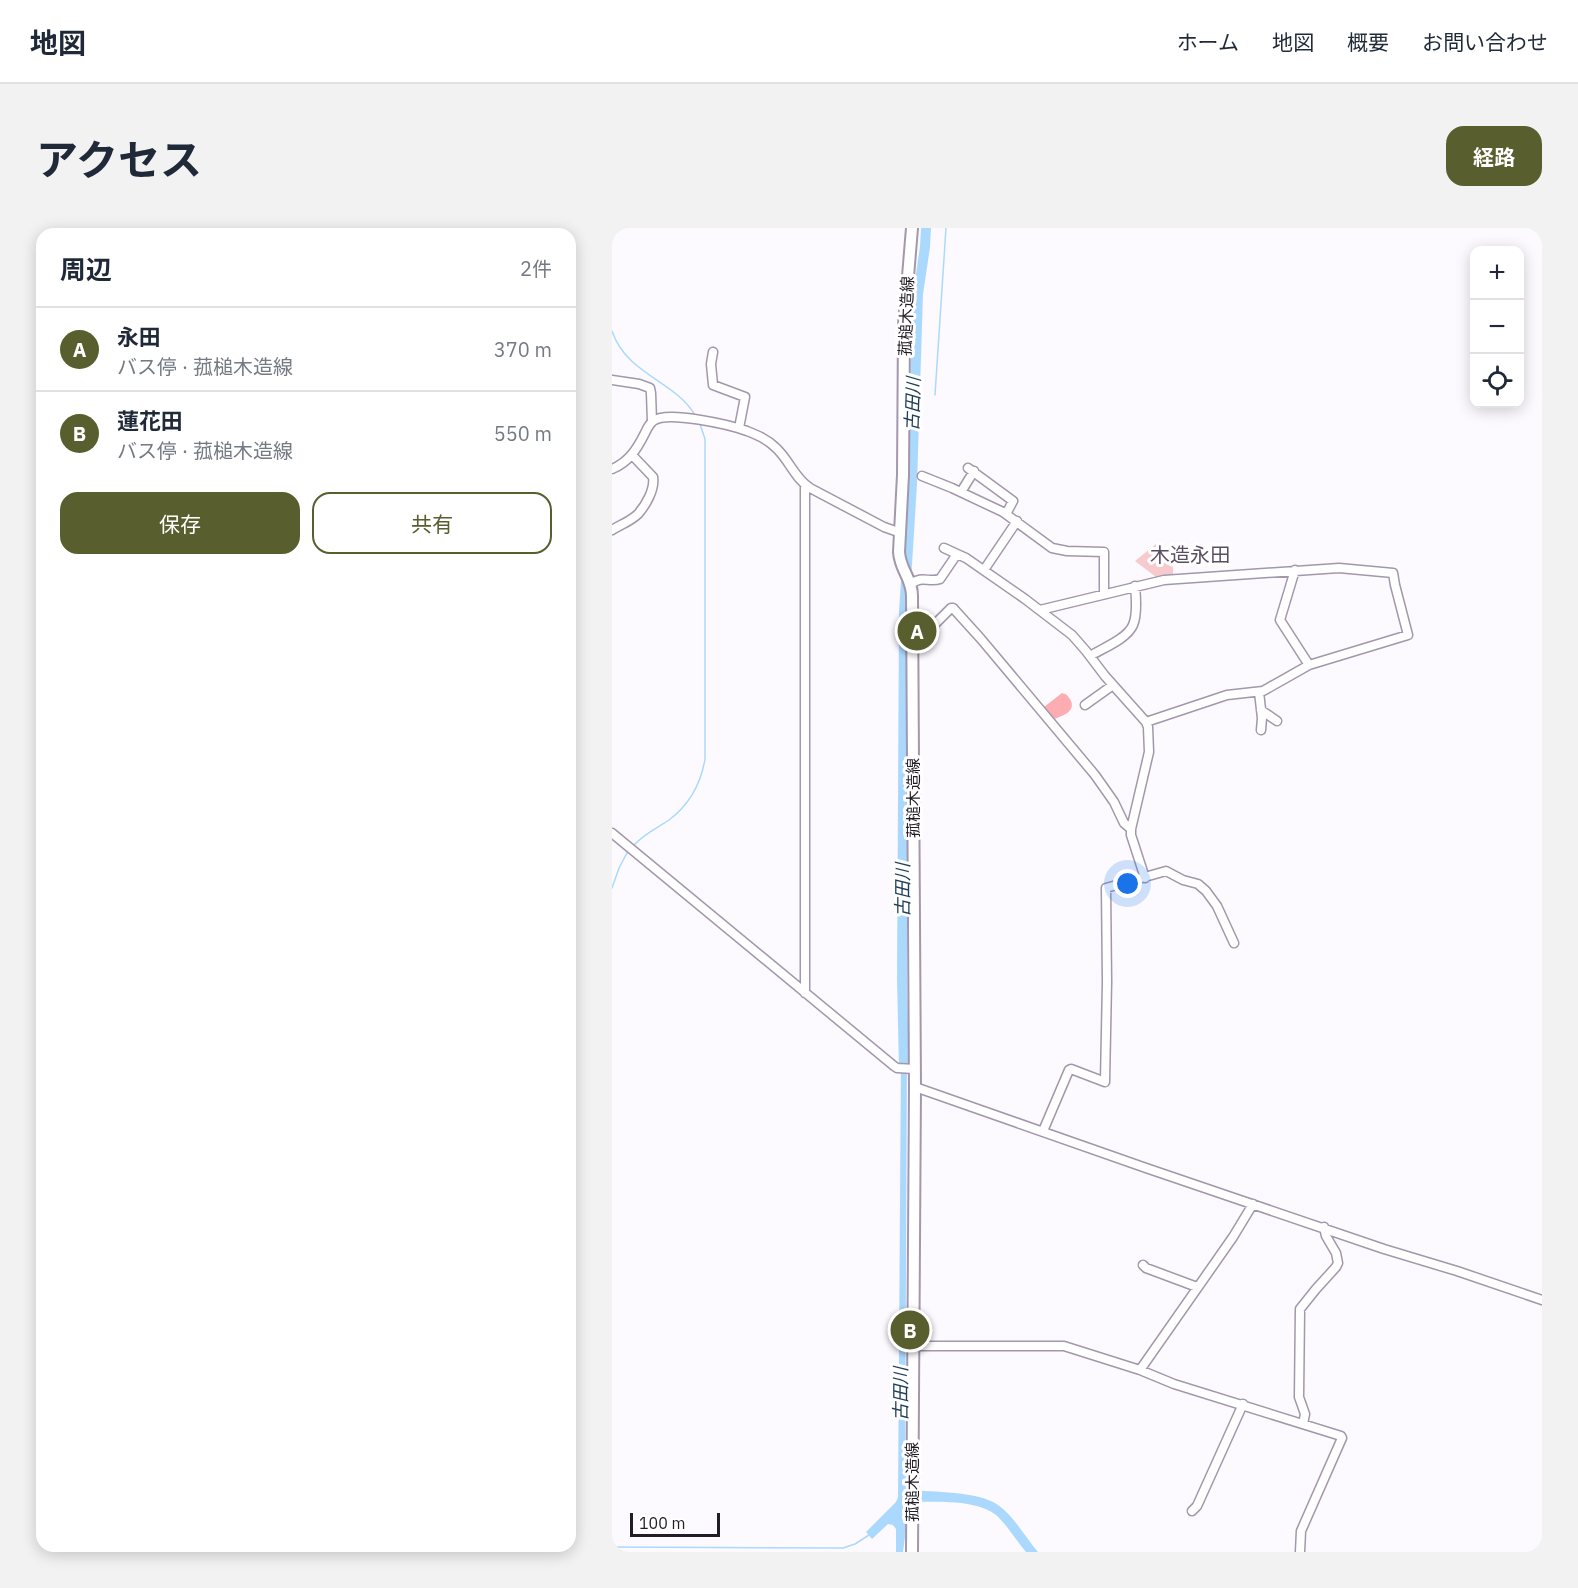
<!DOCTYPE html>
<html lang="ja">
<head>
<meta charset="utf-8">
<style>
  :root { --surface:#fff; --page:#f2f2f3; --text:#1f2937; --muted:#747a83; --line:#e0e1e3; --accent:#585e2d }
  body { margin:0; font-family:"IBM Plex Sans","Noto Sans JP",sans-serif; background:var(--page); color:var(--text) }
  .controls { position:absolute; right:18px; top:18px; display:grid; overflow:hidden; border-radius:12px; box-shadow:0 3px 15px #0003 }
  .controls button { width:54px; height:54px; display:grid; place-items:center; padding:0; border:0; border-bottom:2px solid var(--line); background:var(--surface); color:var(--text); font:30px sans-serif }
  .scale { position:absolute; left:18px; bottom:15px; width:90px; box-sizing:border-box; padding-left:6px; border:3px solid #221d25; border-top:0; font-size:16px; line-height:21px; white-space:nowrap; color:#221d25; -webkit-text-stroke:4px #fff; paint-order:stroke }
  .you { position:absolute; left:516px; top:656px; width:21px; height:21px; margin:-15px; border:4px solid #fff; border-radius:50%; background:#1a73e8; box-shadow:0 0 0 9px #1a73e833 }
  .badge { display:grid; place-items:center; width:39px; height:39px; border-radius:50%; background:var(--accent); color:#fff; font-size:20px; font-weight:700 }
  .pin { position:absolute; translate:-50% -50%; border:3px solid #fff; box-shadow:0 2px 6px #0006 }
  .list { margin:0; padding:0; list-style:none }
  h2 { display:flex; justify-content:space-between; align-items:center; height:78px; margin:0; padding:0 24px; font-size:26px }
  h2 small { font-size:20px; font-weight:400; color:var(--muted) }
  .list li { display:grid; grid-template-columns:39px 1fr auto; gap:18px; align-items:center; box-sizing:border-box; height:84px; padding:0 24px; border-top:2px solid var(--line) }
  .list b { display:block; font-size:22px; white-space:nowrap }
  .list p { margin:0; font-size:20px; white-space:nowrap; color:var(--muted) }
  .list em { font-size:20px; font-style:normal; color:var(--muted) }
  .actions { display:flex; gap:12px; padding:18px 24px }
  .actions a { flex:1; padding:14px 0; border:2px solid var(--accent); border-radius:18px; text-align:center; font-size:21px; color:var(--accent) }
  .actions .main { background:var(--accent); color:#fff }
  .icon { flex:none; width:33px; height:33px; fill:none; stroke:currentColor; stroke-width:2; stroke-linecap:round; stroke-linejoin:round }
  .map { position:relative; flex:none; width:930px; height:1324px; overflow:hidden; border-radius:18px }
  header { display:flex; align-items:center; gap:36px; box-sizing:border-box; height:84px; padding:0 30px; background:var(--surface); border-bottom:2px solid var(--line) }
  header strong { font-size:28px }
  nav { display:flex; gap:33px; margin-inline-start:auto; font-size:21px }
  .intro { display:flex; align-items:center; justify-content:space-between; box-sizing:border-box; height:144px; padding:0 36px }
  h1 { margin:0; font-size:42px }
  .button { padding:15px 27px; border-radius:18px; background:var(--accent); color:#fff; font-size:21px; font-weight:700 }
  main { display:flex; gap:36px; padding:0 36px }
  aside { flex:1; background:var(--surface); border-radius:18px; box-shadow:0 3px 15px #0003 }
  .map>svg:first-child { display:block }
  .green { fill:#f7cbcd }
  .forest { fill:#fdadb1 }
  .water { fill:#abd9fe }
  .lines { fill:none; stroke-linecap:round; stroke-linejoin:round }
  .stream { stroke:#abd9fe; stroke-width:1.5 }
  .river { stroke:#abd9fe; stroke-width:10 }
  .minor-casing { stroke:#a397ac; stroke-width:11 }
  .major-casing { stroke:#a397ac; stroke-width:14 }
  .minor { stroke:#fff; stroke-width:8 }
  .major { stroke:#fff; stroke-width:10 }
  .labels { text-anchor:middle; stroke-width:6; stroke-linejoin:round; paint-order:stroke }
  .street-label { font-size:16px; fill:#221d25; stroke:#fff }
  .water-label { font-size:18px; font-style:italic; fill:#1c3e57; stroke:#fff }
  .quarter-label { font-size:20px; fill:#5a4f62; stroke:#fff }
</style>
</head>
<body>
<header>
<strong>地図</strong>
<nav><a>ホーム</a><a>地図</a><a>概要</a><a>お問い合わせ</a></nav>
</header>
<div class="intro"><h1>アクセス</h1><a class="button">経路</a></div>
<main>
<aside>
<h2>周辺<small>2件</small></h2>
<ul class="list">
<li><span class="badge">A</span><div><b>永田</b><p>バス停 · 菰槌木造線</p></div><em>370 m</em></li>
<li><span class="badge">B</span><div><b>蓮花田</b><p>バス停 · 菰槌木造線</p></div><em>550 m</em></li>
</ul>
<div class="actions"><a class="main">保存</a><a>共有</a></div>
</aside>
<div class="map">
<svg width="930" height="1324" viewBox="0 0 930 1324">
  <rect width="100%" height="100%" fill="#fcfafe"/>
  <path class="green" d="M 544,316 L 561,339 L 561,346 L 544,349 L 523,333 Z"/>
  <path class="forest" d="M 450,465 C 456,467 454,466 458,471 C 465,483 451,488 442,491 L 432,481 L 432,479 Z"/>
  <path class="water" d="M 289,827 L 295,827 L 293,1260 L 297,1262 C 320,1264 367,1263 386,1277 C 402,1288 413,1309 426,1324 L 414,1324 C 404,1312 395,1297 384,1287 C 364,1271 322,1274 296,1274 L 294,1276 L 294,1301 L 291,1324 L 284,1324 L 284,1301 L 281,1297 L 276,1296 L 260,1311 L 254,1304 L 284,1274 L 286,1269 Z"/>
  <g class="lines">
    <path class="stream" d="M 0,103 C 15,147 62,152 83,187
      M 323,167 L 334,0
      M 22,617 C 32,606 45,600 57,592 C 77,577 89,555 93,531 L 93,211 L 88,196
      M 0,660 L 7,640 L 16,623
      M 0,1319 L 231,1320 L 243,1316 L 257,1307"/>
    <path class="river" d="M 292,841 L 290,751 L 292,385 L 300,256 L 306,66 L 313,19 L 314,0"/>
    <g class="minor-casing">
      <path id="minor" d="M 101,124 L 99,136 L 101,157 L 133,169 L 127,200
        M 0,152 L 27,156 L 38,160 L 39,165 L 40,194
        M 356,240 L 401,273 L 394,286
        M 0,241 C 17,234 25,221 33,205 C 35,201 37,196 41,193 C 55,182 118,197 135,203 C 145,207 155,211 163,219 C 177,231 182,250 198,260 L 272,299 L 289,305
        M 310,248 L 340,260 L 391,284 L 440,320 L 455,323 L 492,324 L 492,366
        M 193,257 L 193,765
        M 349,264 L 362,243
        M 0,302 C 8,297 19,293 26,286 C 34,277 43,261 41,249 L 20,227
        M 332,320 L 345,326
        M 372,342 L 405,293
        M 683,342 L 668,392 L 697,437
        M 299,356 C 310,347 317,355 328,351 L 345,326 L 354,330 L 413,371 L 460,407 L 474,423 L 493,448 L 534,494 L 536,499 L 537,524 L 519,601 L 519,607 L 533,650
        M 428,382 L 552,352 L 727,340 L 781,345 L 783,357 L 796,407 L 697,437 L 651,463 L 615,467 L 534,494
        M 300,392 L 323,396 L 339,380 L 341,380 L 369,411 L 483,547 L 502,574 L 512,595 L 519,601
        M 478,428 C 491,420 515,411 521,397 C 525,388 524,368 523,358
        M 647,464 L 650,490 L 649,502
        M 473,477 L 501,457
        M 649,482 L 665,493
        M 0,605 L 282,838 L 285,840 L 303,841
        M 303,859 L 534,940 L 772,1021 L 845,1043 L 930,1072
        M 431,903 L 457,842 L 459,841 L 493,854 L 495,754 L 494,660 L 554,643 L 571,652 L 586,656 L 594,663 L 605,678 L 622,715
        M 531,1037 L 534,1040 L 585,1059
        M 301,1118 L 452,1118 L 528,1142 L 562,1156 L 729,1208 L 730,1210 L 689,1303 L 688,1324
        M 528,1142 L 621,1009 L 641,976
        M 691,1196 L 693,1186 L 687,1169 L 688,1081 L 704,1061 L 724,1039 L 726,1035 L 724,1025 L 714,1008 L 712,999
        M 580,1283 L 585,1278 L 631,1176"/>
    </g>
    <g class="major-casing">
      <path id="major" d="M 300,1324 L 303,859 L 300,368 C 300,350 288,342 287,324 L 291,247 L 292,97 L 300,0"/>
    </g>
    <use href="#minor" class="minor"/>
    <use href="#major" class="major"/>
  </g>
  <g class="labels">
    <g class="street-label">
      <text transform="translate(294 88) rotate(-88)" y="6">菰槌木造線</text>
      <text transform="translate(301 570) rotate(-90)" y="6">菰槌木造線</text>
      <text transform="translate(300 1254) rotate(-90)" y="6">菰槌木造線</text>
    </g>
    <g class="water-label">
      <text transform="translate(301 176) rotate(-88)" y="6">古田川</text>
      <text transform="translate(291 662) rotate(-90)" y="6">古田川</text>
      <text transform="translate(289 1166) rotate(-90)" y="6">古田川</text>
    </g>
    <g class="quarter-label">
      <text x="578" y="334">木造永田</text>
    </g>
  </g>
</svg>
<div class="controls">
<button>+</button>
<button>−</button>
<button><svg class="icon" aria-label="locate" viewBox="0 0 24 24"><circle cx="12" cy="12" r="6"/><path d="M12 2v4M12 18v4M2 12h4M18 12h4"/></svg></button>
</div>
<div class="scale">100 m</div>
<div class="you"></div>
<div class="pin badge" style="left:305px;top:403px">A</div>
<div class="pin badge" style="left:298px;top:1102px">B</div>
</div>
</main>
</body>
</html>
